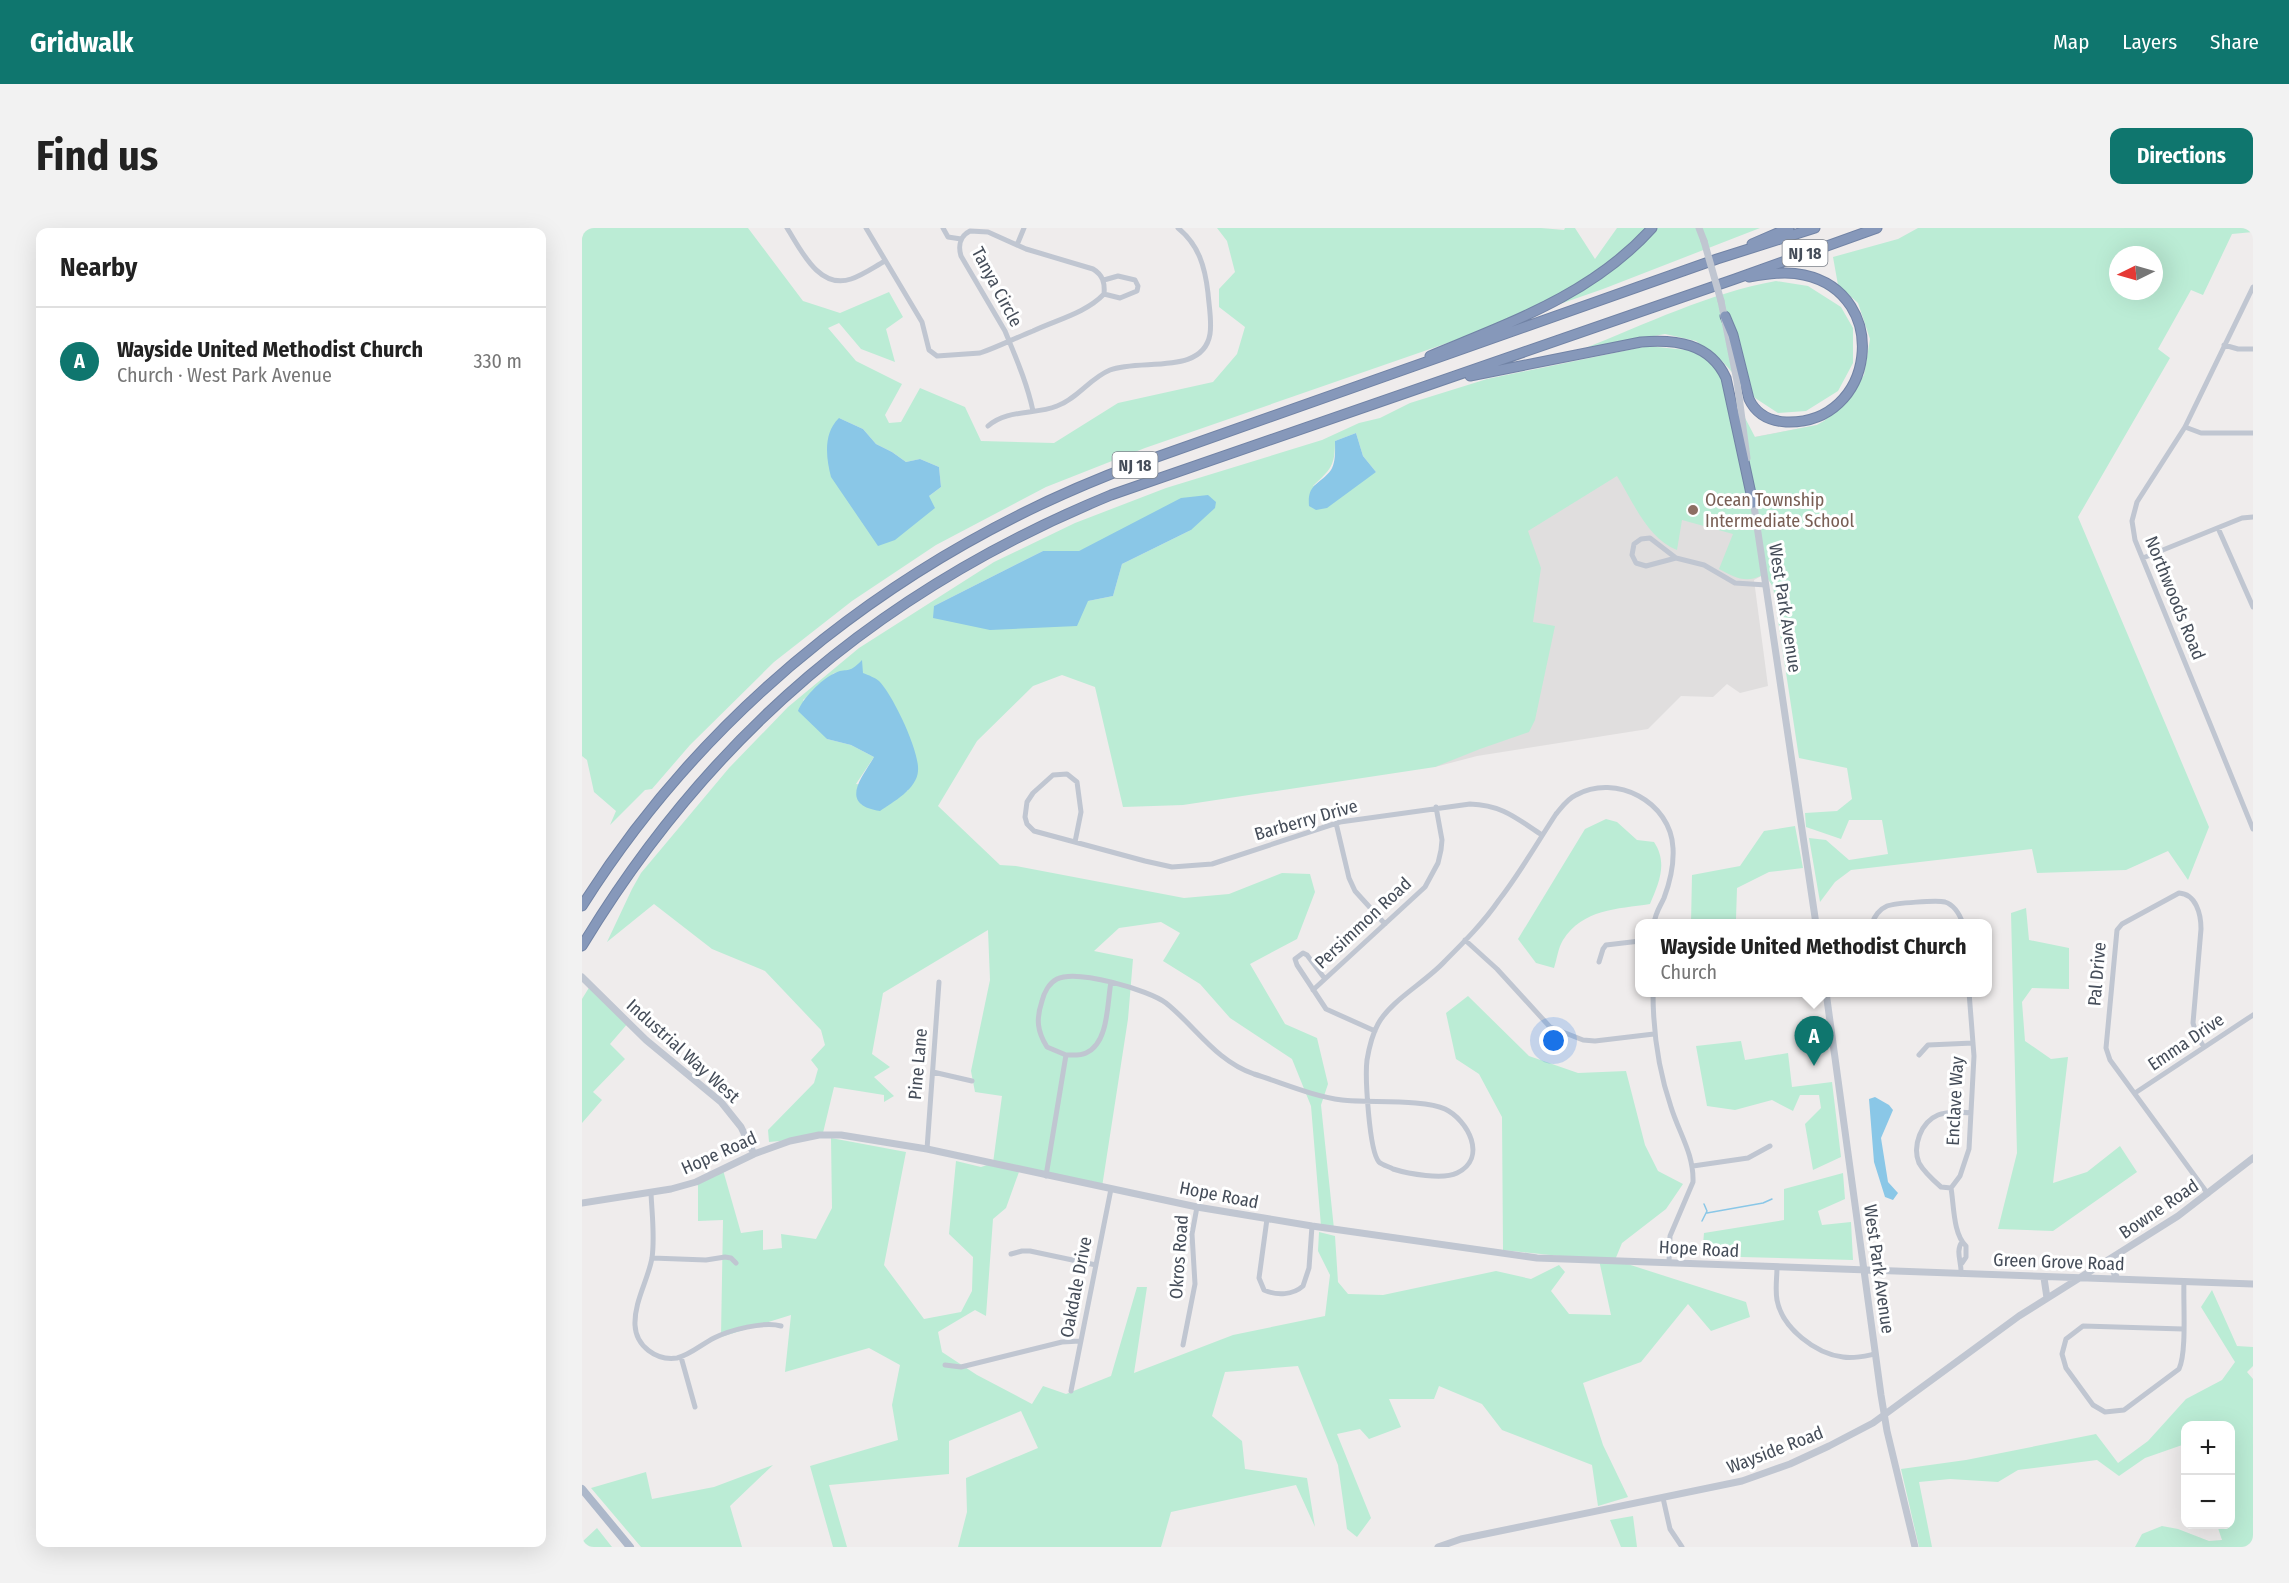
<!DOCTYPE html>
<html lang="en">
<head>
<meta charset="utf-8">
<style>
  :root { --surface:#fff; --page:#f2f2f2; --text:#222; --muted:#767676; --line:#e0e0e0; --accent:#0f766e }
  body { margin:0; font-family:"Fira Sans Condensed",sans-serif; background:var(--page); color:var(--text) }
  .controls { position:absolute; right:18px; bottom:18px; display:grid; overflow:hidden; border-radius:12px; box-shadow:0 6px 24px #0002 }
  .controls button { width:54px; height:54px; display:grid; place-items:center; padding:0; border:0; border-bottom:2px solid var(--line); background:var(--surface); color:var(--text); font:30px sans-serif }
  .compass { position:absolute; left:1527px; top:18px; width:54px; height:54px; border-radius:50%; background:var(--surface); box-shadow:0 6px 24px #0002; rotate:265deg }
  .you { position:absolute; left:972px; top:813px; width:21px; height:21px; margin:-15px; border:4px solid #fff; border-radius:50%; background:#1a73e8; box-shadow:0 0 0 9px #1a73e833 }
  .badge { display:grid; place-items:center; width:39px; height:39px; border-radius:50%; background:var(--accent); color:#fff; font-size:20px; font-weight:700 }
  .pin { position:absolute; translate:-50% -50px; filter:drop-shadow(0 2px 3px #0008) }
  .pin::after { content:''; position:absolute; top:32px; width:21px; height:18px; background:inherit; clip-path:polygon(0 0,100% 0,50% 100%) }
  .popup { position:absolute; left:1053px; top:691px; width:357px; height:78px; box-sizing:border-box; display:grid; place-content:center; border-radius:12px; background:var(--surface); filter:drop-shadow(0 2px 4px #0005); font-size:20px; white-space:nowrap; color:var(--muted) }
  .popup b { font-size:22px; color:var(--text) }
  .popup::after { content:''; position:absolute; left:50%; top:100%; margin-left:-12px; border:12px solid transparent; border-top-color:var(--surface) }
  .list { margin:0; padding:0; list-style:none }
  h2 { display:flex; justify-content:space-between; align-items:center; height:78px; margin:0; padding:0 24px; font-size:26px }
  h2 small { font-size:20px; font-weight:400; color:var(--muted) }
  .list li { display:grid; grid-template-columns:39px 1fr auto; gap:18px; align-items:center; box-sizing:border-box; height:108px; padding:0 24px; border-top:2px solid var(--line) }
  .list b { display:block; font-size:22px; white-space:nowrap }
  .list p { margin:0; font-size:20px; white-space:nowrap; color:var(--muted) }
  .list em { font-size:20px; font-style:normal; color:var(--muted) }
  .map { position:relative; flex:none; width:1671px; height:1319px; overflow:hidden; border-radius:12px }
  header { display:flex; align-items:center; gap:36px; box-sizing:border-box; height:84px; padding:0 30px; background:var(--accent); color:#fff }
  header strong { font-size:28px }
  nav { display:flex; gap:33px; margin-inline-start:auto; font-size:21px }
  .intro { display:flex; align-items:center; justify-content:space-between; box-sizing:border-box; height:144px; padding:0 36px }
  h1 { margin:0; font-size:42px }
  .button { padding:15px 27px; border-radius:12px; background:var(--accent); color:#fff; font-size:21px; font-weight:700 }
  main { display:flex; gap:36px; padding:0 36px }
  aside { flex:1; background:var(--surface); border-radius:12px; box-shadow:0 6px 24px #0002 }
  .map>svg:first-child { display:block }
  .education { fill:#e0dede }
  .green { fill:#bbecd5; fill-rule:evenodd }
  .water { fill:#8ac7e7 }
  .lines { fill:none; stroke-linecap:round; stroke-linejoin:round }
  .stream { stroke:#8ac7e7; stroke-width:1.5 }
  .motorway-casing { stroke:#7183a5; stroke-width:11 }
  .minor { stroke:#c0c6d1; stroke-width:5 }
  .tertiary { stroke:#c0c6d1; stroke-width:7 }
  .primary { stroke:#adb8ca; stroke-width:8 }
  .motorway { stroke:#8698ba; stroke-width:9 }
  .tertiary-bridge { stroke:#c0c6d1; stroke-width:7 }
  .education-dot { fill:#8d6e63; stroke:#fff; stroke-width:2 }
  .labels { text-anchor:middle; stroke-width:6; stroke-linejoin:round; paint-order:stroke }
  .shield { fill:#fff; stroke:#7d828b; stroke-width:1.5 }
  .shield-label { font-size:16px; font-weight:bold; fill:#454d59 }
  .street-label { font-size:18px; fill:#454d59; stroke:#fff }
  .education-label { font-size:18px; fill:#785e54; stroke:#fff; text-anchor:start }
</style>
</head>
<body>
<header>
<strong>Gridwalk</strong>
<nav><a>Map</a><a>Layers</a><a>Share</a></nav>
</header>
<div class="intro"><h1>Find us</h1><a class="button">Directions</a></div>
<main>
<aside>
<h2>Nearby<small></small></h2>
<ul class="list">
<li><span class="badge">A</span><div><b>Wayside United Methodist Church</b><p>Church · West Park Avenue</p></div><em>330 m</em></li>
</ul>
</aside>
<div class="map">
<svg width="1671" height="1319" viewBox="0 0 1671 1319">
  <rect width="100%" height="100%" fill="#efecec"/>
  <path class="education" d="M 1139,144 L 1172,209 L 1235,197 L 1242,193 L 1191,359 L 1183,346 L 1172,352 L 1186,458 L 1158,465 L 1145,456 L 1131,469 L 1099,468 L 1066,501 L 895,528 L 853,539 L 905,151 Z"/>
  <path class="green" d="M 0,0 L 166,0 L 221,73 L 258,85 L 307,64 L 321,89 L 304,101 L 313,134 L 279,121 L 257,95 L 246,100 L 274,133 L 320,156 L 303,187 L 307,195 L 319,194 L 338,160 L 383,179 L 399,213 L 472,215 L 536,175 L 631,154 L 655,126 L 663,99 L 637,79 L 637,61 L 653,44 L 645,13 L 635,0 L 959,0 L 982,2 L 983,0 L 993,0 L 1013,31 L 1035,0 L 1178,0 L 1021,61 L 563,220 L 464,259 L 354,317 L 270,373 L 192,434 L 108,517 L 70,561 L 63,562 L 28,597 L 34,583 L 12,564 L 5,532 L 0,528 ZM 257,190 L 281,201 L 294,216 L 310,224 L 324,234 L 338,231 L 357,239 L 359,259 L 347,268 Z
    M 1336,0 L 1671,0 L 1671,4 L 1650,6 L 1621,67 L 1609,62 L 1576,121 L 1588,130 L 1496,289 L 1627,599 L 1606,652 L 1586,623 L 1544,642 L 1455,645 L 1450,621 L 1269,642 L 1253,654 L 1238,674 L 1227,610 L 1244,612 L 1267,632 L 1306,626 L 1300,592 L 1267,592 L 1259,611 L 1224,599 L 1223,585 L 1255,583 L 1270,571 L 1265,540 L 1217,530 L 1191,359 L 1183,346 C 1164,356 1154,350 1137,341 L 1151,306 L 1100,292 L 1095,322 C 1066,311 1051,274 1035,248 L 946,303 L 959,340 L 951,394 L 973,398 L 953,492 L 947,504 L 898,521 L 853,539 L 601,577 L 541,579 L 513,459 L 480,447 L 451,458 L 395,513 L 356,578 L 418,637 L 434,638 L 602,670 L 647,666 L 700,645 L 728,646 L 733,664 L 715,711 L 668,736 L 703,796 L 735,810 L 746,856 L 739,877 L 752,1001 L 739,998 L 729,878 L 710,831 L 648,790 L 618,756 L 581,733 L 598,705 L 579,694 L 537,700 L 512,723 L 551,731 L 546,791 L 520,959 L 438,941 L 424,980 L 411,991 L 404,1088 L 393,1082 L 356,1104 L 360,1124 L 395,1147 L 450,1176 L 461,1158 L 484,1166 L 529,1148 L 555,1059 L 565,1059 L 552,1145 L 651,1107 L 743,1088 L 748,1047 L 736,1023 L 737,1004 L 753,1008 L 756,1054 L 766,1066 L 801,1067 L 914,1043 L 949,1051 L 977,1037 L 983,1044 L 969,1063 L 987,1086 L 1029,1087 L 1017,1032 L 921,1022 L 920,889 L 897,846 L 874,831 L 864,785 L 886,768 L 947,828 L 996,845 L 1044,843 L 1063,917 L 1076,943 L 1101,956 L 1084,981 L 1040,1015 L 1033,1032 L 1164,1074 L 1168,1089 L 1129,1103 L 1106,1076 L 1059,1134 L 1001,1155 L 1021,1217 L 1046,1269 L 1016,1278 L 1010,1237 L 920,1202 L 900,1176 L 857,1158 L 852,1171 L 807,1171 L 819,1199 L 787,1211 L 778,1201 L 755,1206 L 789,1290 L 775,1309 L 765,1301 L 756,1237 L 716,1138 L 643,1144 L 630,1188 L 660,1213 L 663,1241 L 725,1250 L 733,1299 L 714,1257 L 589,1284 L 579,1319 L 376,1319 L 385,1284 L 384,1250 L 456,1220 L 439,1183 L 367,1213 L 367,1246 L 247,1257 L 265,1319 L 251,1319 L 228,1238 L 316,1212 L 310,1177 L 318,1137 L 287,1120 L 203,1144 L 209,1087 L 139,1109 L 141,992 L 116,993 L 116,953 L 141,942 L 159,1005 L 181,1002 L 181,1022 L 200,1020 L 199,1006 L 234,1011 L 250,980 L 249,910 L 324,924 L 302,1037 L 342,1091 L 379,1084 L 390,1063 L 391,1029 L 367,1006 L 374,933 L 399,939 L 411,935 L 420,868 L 393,864 L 389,843 L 408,752 L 406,702 L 301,765 L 290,826 L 308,839 L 292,849 L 312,868 L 302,874 L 302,867 L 252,859 L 240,909 L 187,914 L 186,902 L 232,855 L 236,841 L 229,832 L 243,817 L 239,802 L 183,743 L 130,721 L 72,676 L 25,714 L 50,661 L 59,645 L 147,540 L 206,479 L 277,420 L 412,334 L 493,295 L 584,260 L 740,212 L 777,195 L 798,190 L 828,175 L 905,151 L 1066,118 L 1114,123 L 1139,144 L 1173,209 L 1235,197 L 1242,193 L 1265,172 L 1282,147 L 1288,111 L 1276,75 L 1256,57 L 1251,29 L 1316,11 ZM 1536,27 L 1572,27 L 1572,63 L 1536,63 ZM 774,205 L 781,228 L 794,244 L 731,258 C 749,241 753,238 753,213 ZM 609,302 L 540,336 L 531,368 L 506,373 L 352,378 L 461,323 L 497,323 ZM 270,442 L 326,563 L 274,556 L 292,529 L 269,517 L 245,511 L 221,472 L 252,445 Z
    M 1194,53 L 1226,58 L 1259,79 L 1271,100 L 1271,135 L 1256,163 L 1224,183 L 1196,185 L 1173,170 L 1141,134 L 1114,113 L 1083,106 L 1001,121 C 1064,96 1127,65 1194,53 Z
    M 1024,591 L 1035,594 L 1055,612 L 1072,614 C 1086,635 1077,655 1068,676 C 1035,681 1001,681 981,712 C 976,720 975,731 972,740 L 954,735 L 936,711 L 1003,601 Z
    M 1213,598 L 1221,640 L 1187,644 L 1155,660 L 1154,691 L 1161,695 L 1109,695 L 1110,647 L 1158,638 L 1182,603 Z
    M 1444,680 L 1447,712 L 1487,720 L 1487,761 L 1450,760 L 1440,774 L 1443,813 L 1469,831 L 1486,829 L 1471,955 L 1505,944 L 1538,918 L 1555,944 L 1471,1003 L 1416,1001 L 1435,925 L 1429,685 Z
    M 8,758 L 47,794 L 28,816 L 43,831 L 11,864 L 20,872 L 0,895 L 0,771 Z
    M 1159,813 L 1163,832 L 1206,825 L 1210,859 L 1250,854 L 1259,929 L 1231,942 L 1223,896 L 1239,880 L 1237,867 L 1218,867 L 1211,883 L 1190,872 L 1153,882 L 1125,878 L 1114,818 Z
    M 1261,945 L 1263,971 L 1236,983 L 1240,997 L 1269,994 L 1271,1032 L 1120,1028 L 1122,1005 L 1202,992 L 1202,961 Z
    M 1630,1062 L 1655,1118 L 1671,1119 L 1671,1138 L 1665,1144 L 1671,1151 L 1671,1319 L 1553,1319 L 1560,1306 L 1580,1298 L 1596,1301 L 1627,1313 L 1640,1312 L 1635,1297 L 1648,1296 L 1648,1198 L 1604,1198 L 1603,1216 L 1563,1230 L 1537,1248 L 1515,1232 L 1436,1242 L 1416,1254 L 1368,1251 L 1337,1254 L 1350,1319 L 1337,1319 L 1319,1241 L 1384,1232 L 1514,1206 L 1536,1235 L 1566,1213 L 1604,1171 L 1640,1152 L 1653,1134 L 1619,1079 Z
    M 191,1237 L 148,1278 L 160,1319 L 59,1319 L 9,1260 L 64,1244 L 70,1271 L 132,1259 Z
    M 1051,1288 L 1055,1319 L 1039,1319 L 1028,1292 Z
    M 15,1300 L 30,1319 L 0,1319 L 0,1314 Z"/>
  <path class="water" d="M 257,190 L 281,201 L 294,216 L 310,224 L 324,234 L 338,231 L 357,239 L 359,259 L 347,268 L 353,280 L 313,312 L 296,318 L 249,249 C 244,230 241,205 257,190 Z
    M 774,205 L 781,228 L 794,244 L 745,280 L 734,282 L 727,278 C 725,255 738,257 749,242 C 754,234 753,222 753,213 Z
    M 626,267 L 634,274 L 633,280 L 609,302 L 540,336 L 531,368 L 506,373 L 495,398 L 408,402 L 351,390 L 352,378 L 461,323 L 497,323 L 599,270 Z
    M 280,432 L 281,445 C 286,447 294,450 297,453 C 311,467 338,524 336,543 C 335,561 311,574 298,583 C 256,576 280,550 292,529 L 269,517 L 245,511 L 216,483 C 221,470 239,452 251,446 C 266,438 265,448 280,432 Z
    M 1293,869 L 1307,877 L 1311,882 L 1299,910 L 1306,954 L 1316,965 L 1311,972 L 1303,969 L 1292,934 L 1287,871 Z"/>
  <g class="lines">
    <path class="stream" d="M 1125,985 L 1181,975 L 1190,971
      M 1120,993 L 1125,983 L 1122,976"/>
    <g class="motorway-casing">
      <path id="motorway" d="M 1170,16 L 1207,0
        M 1143,88 L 1151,107 L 1167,171 C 1174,186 1187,193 1204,194 C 1294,197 1310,66 1222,47 C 1204,43 1185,46 1167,49
        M 848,128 C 927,95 1011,66 1070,0
        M 888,148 L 1059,114 C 1093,111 1128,115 1144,150 L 1171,275
        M 0,678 C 130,472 328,320 555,236 L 1135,31 L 1233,0
        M 0,718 C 128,506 300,361 529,267 L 1153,51 L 1295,0"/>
    </g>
    <path class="minor" d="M 205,0 C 219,22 237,62 269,51 C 281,47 292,39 303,33
      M 284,0 L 340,94 L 347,122 L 355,128 L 398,125 C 416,119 433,110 451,103 C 474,92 504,85 522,66 C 523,55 521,47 511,41 L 444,21 L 406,4 L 388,3 C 378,8 376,18 379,28 L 423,103 C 434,130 445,155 451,183
      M 361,0 L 366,9 L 379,11
      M 435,17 L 442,0
      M 522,52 L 536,48 L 553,52 L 556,58 L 555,63 L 538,70 L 522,66
      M 1671,59 L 1603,199 L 1555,274 L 1550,293 L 1553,312 L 1671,601
      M 1642,117 L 1656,121 L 1671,121
      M 406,198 C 425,181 453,187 475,178 C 495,171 508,150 528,142 C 558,130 621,148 628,106 C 630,93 627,78 626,65 C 623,39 617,17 596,0
      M 1603,199 L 1619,205 L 1671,205
      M 1636,300 L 1671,379
      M 1068,310 L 1094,330 L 1064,338 L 1054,335 L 1050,327 L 1052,316 L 1059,311 Z
      M 1094,330 L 1122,337 L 1153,355 L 1184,357
      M 1561,330 L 1660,290 L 1671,289
      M 754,595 L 767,650 L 773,663 L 803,696
      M 493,614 L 499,584 L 495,554 L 485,546 L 471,547 L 451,565 L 445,574 L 443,589 L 445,596 L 452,603 L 563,633 L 590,639 L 630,636 L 758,594 L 888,576 C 920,577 934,590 960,607
      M 1290,696 C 1292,688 1298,681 1305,678 C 1313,675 1355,672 1363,674 C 1372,677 1378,687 1381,696
      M 883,712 L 915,741 L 968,799 L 1001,812 L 1013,813 L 1072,806
      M 1017,734 L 1021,721 L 1024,717 L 1058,713
      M 743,751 L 725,727 L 721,725 L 713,731 L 715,737 L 744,781 L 793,803
      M 731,762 L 843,659 L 856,635 L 859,622 L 860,612 L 854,579
      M 1071,764 C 1071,804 1076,841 1089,879 C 1097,905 1112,926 1111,954 L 1088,1008 L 1087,1034
      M 1622,819 L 1615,808 L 1611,795 L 1619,701 C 1619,686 1614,666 1597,665 L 1540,696 L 1535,702 L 1524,820 L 1528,832 L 1626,966
      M 484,827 C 490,827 498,828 504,825 C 527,815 525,775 529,754
      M 1337,827 L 1346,817 L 1391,815
      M 351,844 L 390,853
      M 1553,865 L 1671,787
      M 345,921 L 357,754
      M 1111,938 L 1166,930 L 1188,918
      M 464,948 L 484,827 L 465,819 C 455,803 454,791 460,773 C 462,765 467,755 475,751 C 495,741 567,762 584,775 C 614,799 634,833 672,846 C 701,855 730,868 760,872 C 786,875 843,871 863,881 C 886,892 906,930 875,945 C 861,952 827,946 811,941 C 808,939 800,937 797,934 C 787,923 783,848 785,832 C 787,820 790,807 796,796 C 809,772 844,754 863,733 C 882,714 902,694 917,672 C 938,645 955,615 974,586 C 980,579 985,571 994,567 C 1034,545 1089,574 1091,620 C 1092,637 1088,654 1082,670 C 1078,679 1073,685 1072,696
      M 1369,960 L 1359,959 C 1351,952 1342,944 1337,935 C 1330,918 1339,894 1356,887 C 1366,883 1378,884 1389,885
      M 69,965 C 70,987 73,1009 70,1030 C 66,1052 52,1074 53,1097 C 54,1118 74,1133 95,1130 C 108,1127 120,1116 132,1110 C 148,1102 182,1093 199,1098
      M 685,991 L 677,1050 L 682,1062 C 695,1068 711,1067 721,1058 L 727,1040 L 730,998
      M 429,1026 L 440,1023 L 448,1023 L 514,1037
      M 70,1030 L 124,1032 L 143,1029 L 149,1030 L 154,1035
      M 1380,1035 L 1384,1029 L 1384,1018 C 1371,1006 1372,977 1369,960 L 1378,948 L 1387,921 L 1392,828 L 1387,764
      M 1195,1039 C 1195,1050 1193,1061 1195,1072 C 1200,1100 1234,1126 1261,1129 C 1272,1131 1283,1128 1293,1126
      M 1379,1046 C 1380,1035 1373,1023 1380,1014
      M 1601,1101 L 1501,1098 L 1484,1111 L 1480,1126 L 1484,1140 L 1511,1177 L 1523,1184 L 1542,1182 L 1597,1141 C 1605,1124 1601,1075 1602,1054
      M 601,1117 L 613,1056 L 610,1006 L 615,979
      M 99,1129 L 113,1179
      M 363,1137 L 379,1139 L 480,1114 L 498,1113
      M 489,1163 L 529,961
      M 1081,1270 L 1088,1301 L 1100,1319"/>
    <path class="tertiary" d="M 1117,0 L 1122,13
      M 1139,73 L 1155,153 L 1165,230
      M 1171,271 L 1234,696
      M 0,749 L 64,812 L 139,874 L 159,899 L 172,926
      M 1244,764 L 1299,1167 L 1305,1203 L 1333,1319
      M 0,975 L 89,961 L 114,954 L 172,926 L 208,913 L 237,907 L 259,907 L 345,921 L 615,979 L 730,998 L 955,1030 L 1671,1056
      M 1527,1032 L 1535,1051
      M 1462,1050 L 1465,1070
      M 856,1319 L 879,1311 L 1160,1253 L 1208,1236 L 1247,1218 L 1291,1195 L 1437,1088 L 1596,988 L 1671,930"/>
    <path class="primary" d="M 0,1261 L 48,1319"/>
    <use href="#motorway" class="motorway"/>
    <path class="tertiary-bridge" d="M 1122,13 L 1139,73"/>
  </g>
  <circle class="education-dot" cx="1111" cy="282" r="6"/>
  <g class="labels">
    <g class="shield">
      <rect x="1200.5" y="12" width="45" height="26" rx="4.5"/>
      <rect x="530.5" y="224" width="45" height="26" rx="4.5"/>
    </g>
    <g class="shield-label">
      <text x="1223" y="31">NJ 18</text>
      <text x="553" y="243">NJ 18</text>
    </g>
    <g class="street-label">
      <text transform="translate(415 59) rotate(62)" y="6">Tanya Circle</text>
      <text transform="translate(1593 370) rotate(68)" y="6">Northwoods Road</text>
      <text transform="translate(1203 380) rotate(81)" y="6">West Park Avenue</text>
      <text transform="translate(724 592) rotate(-16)" y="6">Barberry Drive</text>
      <text transform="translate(781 695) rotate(-43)" y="6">Persimmon Road</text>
      <text transform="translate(1515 746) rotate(-85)" y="6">Pal Drive</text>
      <text transform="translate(1604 814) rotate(-34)" y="6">Emma Drive</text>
      <text transform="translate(101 823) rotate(42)" y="6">Industrial Way West</text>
      <text transform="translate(336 836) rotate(-85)" y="6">Pine Lane</text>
      <text transform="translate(1373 873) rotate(-87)" y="6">Enclave Way</text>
      <text transform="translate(137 925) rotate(-24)" y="6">Hope Road</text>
      <text transform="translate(637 967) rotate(11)" y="6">Hope Road</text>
      <text transform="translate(1577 981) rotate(-34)" y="6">Bowne Road</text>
      <text transform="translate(1117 1021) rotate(3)" y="6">Hope Road</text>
      <text transform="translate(597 1029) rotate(-86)" y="6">Okros Road</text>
      <text transform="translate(1477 1034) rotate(2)" y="6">Green Grove Road</text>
      <text transform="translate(1297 1041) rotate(82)" y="6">West Park Avenue</text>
      <text transform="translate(494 1059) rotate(-79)" y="6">Oakdale Drive</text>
      <text transform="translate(1193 1222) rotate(-21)" y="6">Wayside Road</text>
    </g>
    <g class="education-label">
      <text x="1123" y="278">Ocean Township<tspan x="1123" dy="21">Intermediate School</tspan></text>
    </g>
  </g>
</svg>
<div class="controls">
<button>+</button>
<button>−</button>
</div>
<svg class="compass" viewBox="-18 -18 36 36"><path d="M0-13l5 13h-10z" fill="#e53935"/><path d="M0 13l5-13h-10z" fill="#767676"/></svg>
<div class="you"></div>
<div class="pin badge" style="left:1232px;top:838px">A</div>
<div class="popup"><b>Wayside United Methodist Church</b>Church</div>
</div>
</main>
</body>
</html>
